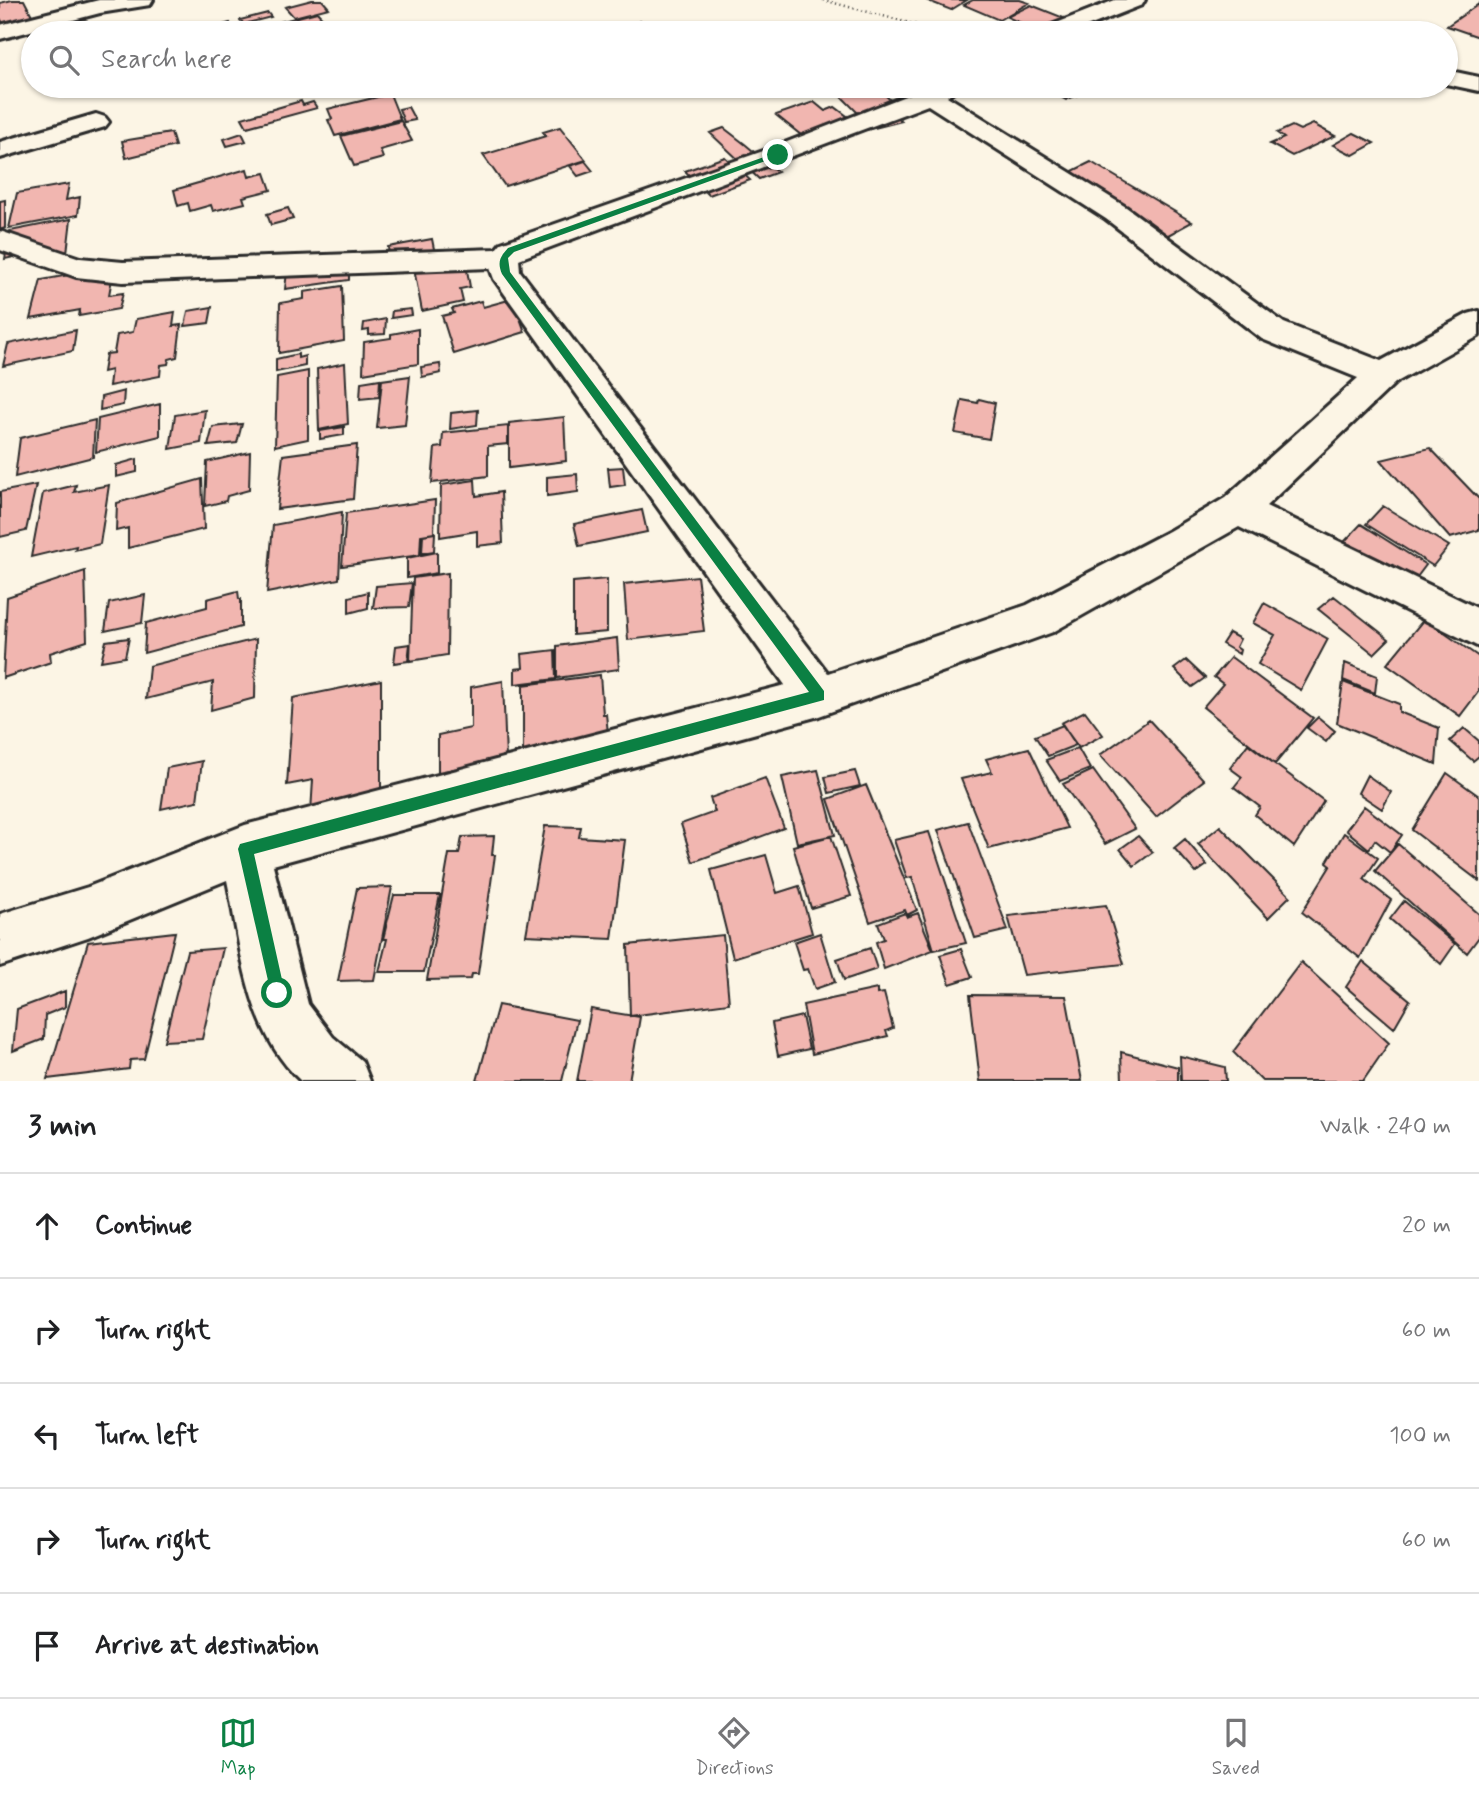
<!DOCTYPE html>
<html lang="en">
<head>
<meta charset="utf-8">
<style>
  :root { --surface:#fff; --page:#f6f6f6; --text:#202124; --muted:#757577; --line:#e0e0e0; --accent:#0b8043 }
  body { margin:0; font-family:Mynerve,sans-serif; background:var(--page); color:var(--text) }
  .stop { position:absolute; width:21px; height:21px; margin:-16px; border:5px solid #0b8043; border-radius:50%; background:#fff }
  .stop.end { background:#0b8043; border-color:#fff; box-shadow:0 2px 7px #0008 }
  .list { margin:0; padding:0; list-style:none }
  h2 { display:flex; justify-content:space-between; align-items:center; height:91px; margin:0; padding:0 28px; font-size:30px }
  h2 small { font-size:23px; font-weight:400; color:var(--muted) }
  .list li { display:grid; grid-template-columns:46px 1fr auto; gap:21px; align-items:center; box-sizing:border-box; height:105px; padding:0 28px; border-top:2px solid var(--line) }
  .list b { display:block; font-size:26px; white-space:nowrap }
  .list em { font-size:23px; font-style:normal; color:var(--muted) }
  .icon { flex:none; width:38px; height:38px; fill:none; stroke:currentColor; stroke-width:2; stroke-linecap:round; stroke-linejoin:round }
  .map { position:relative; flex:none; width:1479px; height:1081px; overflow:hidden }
  .search { position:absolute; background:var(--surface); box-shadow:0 2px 5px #0004; left:21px; right:21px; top:21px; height:77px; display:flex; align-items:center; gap:18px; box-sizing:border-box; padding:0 24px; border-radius:38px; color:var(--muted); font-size:26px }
  .sheet { height:616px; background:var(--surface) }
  nav { display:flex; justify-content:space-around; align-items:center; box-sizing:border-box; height:98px; border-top:2px solid var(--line); background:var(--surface); font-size:19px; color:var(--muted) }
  nav a { display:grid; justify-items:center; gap:4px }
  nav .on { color:var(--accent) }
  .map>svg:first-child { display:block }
  .building { fill:#f1b6b0; stroke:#2b2b2b; stroke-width:2 }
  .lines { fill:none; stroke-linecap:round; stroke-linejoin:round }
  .street-casing { stroke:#2b2b2b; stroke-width:6 }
  .path { stroke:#2b2b2b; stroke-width:2.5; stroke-dasharray:1 3.5; stroke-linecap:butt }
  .street { fill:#fcf5e5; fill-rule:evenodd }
  .route { fill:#0b8043 }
</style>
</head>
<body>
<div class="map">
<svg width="1479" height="1081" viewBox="0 0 1479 1081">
  <rect width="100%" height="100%" fill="#fcf5e5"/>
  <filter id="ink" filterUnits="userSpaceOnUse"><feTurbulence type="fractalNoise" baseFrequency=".0143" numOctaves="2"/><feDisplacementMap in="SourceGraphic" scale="14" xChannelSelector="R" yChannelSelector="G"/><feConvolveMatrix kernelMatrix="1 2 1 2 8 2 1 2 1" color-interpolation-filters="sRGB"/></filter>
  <g filter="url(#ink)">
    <path class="building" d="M 12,0 L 24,0 L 38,27 L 4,25 L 0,18 L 0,3 Z
      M 312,0 L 322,0 L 329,8 L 294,17 L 285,7 Z
      M 926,0 L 967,0 L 951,10 Z
      M 973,0 L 1020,0 L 1029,3 L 999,20 L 964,5 Z
      M 1479,4 L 1479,37 L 1447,26 Z
      M 1031,5 L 1069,20 L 1044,33 L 1007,17 Z
      M 317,12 L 336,33 L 270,33 L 264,26 Z
      M 268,13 L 271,17 L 244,24 L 240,20 Z
      M 641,21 L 653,31 L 645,33 L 603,33 Z
      M 230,23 L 232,27 L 242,24 L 245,29 L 227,33 L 199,32 Z
      M 534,86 L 561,86 L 563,89 L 541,95 Z
      M 866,86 L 879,86 L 887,93 L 884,94 L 900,109 L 891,111 L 902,121 L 867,130 L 858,121 L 864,119 L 838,93 Z
      M 1065,86 L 1080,94 L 1066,100 L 1042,87 Z
      M 390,94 L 400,119 L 335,136 L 328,120 L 332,119 L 328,109 Z
      M 301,101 L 303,105 L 313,102 L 317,108 L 247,127 L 242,118 Z
      M 814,102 L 825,111 L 835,107 L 859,125 L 811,143 L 776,115 Z
      M 408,107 L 415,120 L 404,122 L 399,109 Z
      M 401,121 L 412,141 L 380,150 L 383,158 L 354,166 L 341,136 Z
      M 1313,124 L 1335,136 L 1292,156 L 1270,144 L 1284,138 L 1277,133 L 1292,126 L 1300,130 Z
      M 560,127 L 586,160 L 505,186 L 483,155 L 546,136 L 543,132 Z
      M 724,128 L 746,145 L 778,172 L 759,179 L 710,133 Z
      M 171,133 L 175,146 L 126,158 L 122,141 Z
      M 242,133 L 246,141 L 227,146 L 224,139 Z
      M 1354,133 L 1374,143 L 1353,155 L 1333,145 Z
      M 725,157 L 750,180 L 709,195 L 685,171 Z
      M 585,161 L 593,171 L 578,176 L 570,166 Z
      M 1091,162 L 1192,222 L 1148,246 L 1048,183 Z
      M 247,169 L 249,177 L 265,173 L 271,190 L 243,197 L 245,203 L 213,211 L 211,205 L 190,211 L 188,203 L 178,206 L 174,190 Z
      M 69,184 L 66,200 L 80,197 L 78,215 L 9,228 L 17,193 Z
      M 5,200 L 5,228 L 0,230 L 0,201 Z
      M 288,208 L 293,219 L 271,225 L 267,214 Z
      M 71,219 L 67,253 L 30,260 L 32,253 L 5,259 L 10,231 Z
      M 432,239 L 436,259 L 391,268 L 388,247 Z
      M 349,263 L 349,280 L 285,289 L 287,272 Z
      M 457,263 L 458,271 L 467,270 L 470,287 L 460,289 L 463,302 L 422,311 L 413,264 Z
      M 114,267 L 109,295 L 123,293 L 119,309 L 79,316 L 80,310 L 31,319 L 41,280 Z
      M 342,286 L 344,341 L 279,353 L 280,303 L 304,299 L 304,292 Z
      M 516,298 L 525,320 L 521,321 L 525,332 L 454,354 L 442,316 L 454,313 L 452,309 L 481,301 L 483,307 Z
      M 212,307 L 209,323 L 185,326 L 188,311 Z
      M 411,309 L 412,315 L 391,318 L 392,311 Z
      M 175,312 L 173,326 L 181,325 L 177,357 L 169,359 L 168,364 L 161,365 L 160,376 L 109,386 L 111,370 L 103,372 L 106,354 L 114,353 L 117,335 L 133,332 L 136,319 Z
      M 386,319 L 385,334 L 369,335 L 369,330 L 363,331 L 364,323 Z
      M 418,329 L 418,364 L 363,373 L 364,342 L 391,338 L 391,334 Z
      M 76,330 L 73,351 L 3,366 L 8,344 Z
      M 298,354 L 298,358 L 305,356 L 305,366 L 276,372 L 276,359 Z
      M 345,363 L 348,424 L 319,430 L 317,369 Z
      M 440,364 L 441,373 L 422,377 L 421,367 Z
      M 308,371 L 308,439 L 275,446 L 277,377 Z
      M 410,376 L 405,425 L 377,428 L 382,380 Z
      M 380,379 L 379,397 L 360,399 L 361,382 Z
      M 124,391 L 123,405 L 100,410 L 101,397 Z
      M 979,399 L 995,403 L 989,439 L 955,433 L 962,400 L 978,403 Z
      M 160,404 L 160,436 L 96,452 L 98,419 Z
      M 205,410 L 201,443 L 170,449 L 175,415 Z
      M 478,410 L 477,425 L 450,429 L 451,413 Z
      M 564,417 L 566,461 L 509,468 L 509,423 Z
      M 95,420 L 93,457 L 15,477 L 20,438 Z
      M 242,424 L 237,443 L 208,446 L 213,427 Z
      M 508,426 L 508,444 L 488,446 L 488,476 L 432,483 L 435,448 L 442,447 L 443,433 Z
      M 344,427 L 344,435 L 320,439 L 320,431 Z
      M 357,445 L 353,499 L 277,509 L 283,455 Z
      M 1430,448 L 1479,499 L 1479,530 L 1450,538 L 1381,460 Z
      M 250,452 L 249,490 L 227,496 L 226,501 L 205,506 L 207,462 Z
      M 137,459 L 137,472 L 116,477 L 116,465 Z
      M 623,467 L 625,485 L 610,487 L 608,468 Z
      M 577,474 L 578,492 L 547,496 L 547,477 Z
      M 202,479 L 204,529 L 128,548 L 128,528 L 116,531 L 117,503 Z
      M 475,480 L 476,496 L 501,492 L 503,543 L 477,546 L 477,531 L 440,537 L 441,485 Z
      M 36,485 L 26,531 L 0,537 L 0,492 Z
      M 76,485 L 74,492 L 109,485 L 100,544 L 75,550 L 76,546 L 31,557 L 43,493 Z
      M 435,500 L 434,533 L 421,535 L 420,555 L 342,566 L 346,513 Z
      M 1383,506 L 1449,546 L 1433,566 L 1366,524 Z
      M 642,510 L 647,532 L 579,546 L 574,524 Z
      M 342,512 L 339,579 L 267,593 L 273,525 Z
      M 1361,524 L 1426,565 L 1411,585 L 1344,542 Z
      M 435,533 L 434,551 L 422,553 L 423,535 Z
      M 437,552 L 437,573 L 407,578 L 407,558 Z
      M 85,571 L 87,641 L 50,653 L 51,662 L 3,678 L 7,597 Z
      M 448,573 L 447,655 L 410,661 L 413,578 Z
      M 697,576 L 704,631 L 628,640 L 624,584 Z
      M 607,579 L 607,632 L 573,635 L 573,582 Z
      M 412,583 L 409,607 L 373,608 L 376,586 Z
      M 238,591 L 239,599 L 241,599 L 241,627 L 144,653 L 146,623 L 207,607 L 207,599 Z
      M 368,592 L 368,608 L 349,613 L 349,597 Z
      M 145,595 L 142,623 L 105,631 L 109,603 Z
      M 1334,596 L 1389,639 L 1374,654 L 1318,609 Z
      M 1264,603 L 1328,639 L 1301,690 L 1258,664 L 1275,635 L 1253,623 Z
      M 1424,619 L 1479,657 L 1479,691 L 1460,716 L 1387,664 Z
      M 1229,633 L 1240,639 L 1236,647 L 1240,650 L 1239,654 L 1222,644 Z
      M 129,638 L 125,657 L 101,661 L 106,641 Z
      M 617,638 L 619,669 L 557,678 L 557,646 Z
      M 256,639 L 255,698 L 211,710 L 213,682 L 146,699 L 149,666 Z
      M 410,644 L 408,661 L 394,663 L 396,646 Z
      M 555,650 L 556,679 L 515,684 L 515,669 L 523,668 L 522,654 Z
      M 1231,657 L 1313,718 L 1275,764 L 1203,707 L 1223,684 L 1214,677 Z
      M 1186,660 L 1205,678 L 1192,687 L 1174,669 Z
      M 1345,663 L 1377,676 L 1375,693 L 1343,680 Z
      M 600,675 L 603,714 L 606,714 L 609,743 L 523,755 L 523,685 Z
      M 381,680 L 381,797 L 311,812 L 313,780 L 287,785 L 293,698 Z
      M 503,681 L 506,759 L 438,772 L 438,735 L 471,728 L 471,687 Z
      M 1343,682 L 1399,704 L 1399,712 L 1439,728 L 1436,764 L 1337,723 Z
      M 1085,711 L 1103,735 L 1079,748 L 1061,723 Z
      M 1318,717 L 1335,731 L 1326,742 L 1307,728 Z
      M 1149,720 L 1204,780 L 1156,817 L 1100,755 Z
      M 1063,725 L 1076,745 L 1048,756 L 1035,736 Z
      M 1464,728 L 1479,741 L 1479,756 L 1473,761 L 1450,741 Z
      M 1248,744 L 1324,801 L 1294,847 L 1255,815 L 1260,807 L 1234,787 L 1242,777 L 1230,768 Z
      M 1029,748 L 1067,828 L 989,849 L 961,779 L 992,772 L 986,759 Z
      M 1078,748 L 1090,769 L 1060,781 L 1046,760 Z
      M 202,761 L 197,801 L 161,809 L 167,768 Z
      M 818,770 L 835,835 L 797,843 L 782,777 Z
      M 1093,770 L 1135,829 L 1105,844 L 1063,784 Z
      M 855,771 L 860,786 L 829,793 L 825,777 Z
      M 1447,773 L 1479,796 L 1479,881 L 1412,830 Z
      M 1367,775 L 1391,792 L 1382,809 L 1358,793 Z
      M 765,778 L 784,828 L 693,862 L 681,824 L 715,812 L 710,798 Z
      M 866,785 L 917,910 L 907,915 L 905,910 L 870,922 L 828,799 Z
      M 1364,806 L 1402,835 L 1390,852 L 1375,840 L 1369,849 L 1346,830 Z
      M 968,822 L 1008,930 L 975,938 L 938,830 Z
      M 545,826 L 581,827 L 579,837 L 625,840 L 612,939 L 526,935 Z
      M 1220,826 L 1290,896 L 1268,918 L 1198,844 Z
      M 929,832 L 966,943 L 934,950 L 912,877 L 907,878 L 894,840 Z
      M 1344,833 L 1378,858 L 1364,879 L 1391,900 L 1360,958 L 1302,912 L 1331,865 L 1327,862 Z
      M 494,836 L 492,855 L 495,855 L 478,974 L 472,974 L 471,979 L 427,980 L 449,854 L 459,854 L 462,837 Z
      M 831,836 L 851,896 L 811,908 L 793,846 Z
      M 1138,836 L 1153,852 L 1134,866 L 1120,849 Z
      M 1185,839 L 1207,865 L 1196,873 L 1174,848 Z
      M 1398,844 L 1479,914 L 1479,937 L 1467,953 L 1375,871 Z
      M 766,855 L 777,893 L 799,886 L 812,933 L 733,958 L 711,870 Z
      M 392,887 L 374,980 L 338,981 L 357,888 Z
      M 394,895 L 440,895 L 424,972 L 379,972 L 387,939 L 383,939 Z
      M 1404,901 L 1455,944 L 1441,964 L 1390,919 Z
      M 1106,905 L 1124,964 L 1024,975 L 1008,916 Z
      M 905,913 L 907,917 L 918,913 L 933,950 L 884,969 L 876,942 L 884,939 L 878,923 Z
      M 175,932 L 144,1059 L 130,1060 L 129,1069 L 47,1079 L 88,942 Z
      M 820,933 L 835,982 L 815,989 L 808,969 L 803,970 L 794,942 Z
      M 723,935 L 729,1003 L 630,1016 L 628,945 Z
      M 223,948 L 202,1039 L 164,1041 L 187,951 Z
      M 870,948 L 877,969 L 844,980 L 837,959 Z
      M 961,949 L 972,977 L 950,984 L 940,955 Z
      M 1363,961 L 1410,1000 L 1394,1028 L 1346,987 Z
      M 1301,962 L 1389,1043 L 1363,1081 L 1262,1081 L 1233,1052 Z
      M 877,989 L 877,994 L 884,993 L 893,1028 L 886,1031 L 888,1036 L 812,1054 L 803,1005 Z
      M 65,991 L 65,1007 L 45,1015 L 44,1039 L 13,1051 L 17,1009 Z
      M 970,995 L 1066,996 L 1082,1081 L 980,1081 Z
      M 498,1005 L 577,1020 L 562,1081 L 477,1081 Z
      M 591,1009 L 640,1017 L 629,1081 L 577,1081 Z
      M 802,1016 L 809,1049 L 778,1056 L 772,1023 Z
      M 1121,1052 L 1178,1067 L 1178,1081 L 1122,1081 Z
      M 1180,1056 L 1225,1067 L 1226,1081 L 1181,1081 Z"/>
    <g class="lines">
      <g class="street-casing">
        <path id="street" d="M 99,0 L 153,0 L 150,5 L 100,13 L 0,39 L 0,25 Z
          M 1115,0 L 1145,0 L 1142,5 L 1071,33 L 1041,33 L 1044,28 Z
          M 1446,70 L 1479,77 L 1479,91 L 1446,84 Z
          M 931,86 L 960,86 L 947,96 L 1126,207 L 1284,323 L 1381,361 L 1468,314 L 1479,311 L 1479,336 L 1395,383 L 1266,506 L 1479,609 L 1479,647 L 1239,527 L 1053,632 L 819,716 L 273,865 L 308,1004 L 333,1037 L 362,1061 L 370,1081 L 301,1081 C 247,1032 241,948 227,880 L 88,937 L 0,966 L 0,914 L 88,887 L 245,825 L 785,685 L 494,279 L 490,268 L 123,282 L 76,277 L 0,250 L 0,231 L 80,258 L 123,262 L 496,249 L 501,243 L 769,149 ZM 928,105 L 1106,219 L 1262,339 L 1358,378 L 1225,498 L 1169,531 L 1027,605 L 828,673 L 520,271 L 519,259 Z
          M 96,114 L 105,117 L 109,122 L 105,127 L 0,158 L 0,142 Z"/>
      </g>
      <path class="path" d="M 823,0 L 947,33"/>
      <use href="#street" class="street"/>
    </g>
  </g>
  <path class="route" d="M 775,153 L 782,155 L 514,252 L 508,258 L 510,272 L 824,691 L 824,700 L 254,854 L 285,993 L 283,998 L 277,1000 L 272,998 L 238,849 L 240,844 L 809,692 L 502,274 C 497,262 500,257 508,248 Z"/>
</svg>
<div class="stop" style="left:277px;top:993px"></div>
<div class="stop end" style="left:778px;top:155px"></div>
<div class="search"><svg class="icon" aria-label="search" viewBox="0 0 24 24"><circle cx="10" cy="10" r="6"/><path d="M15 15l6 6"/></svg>Search here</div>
</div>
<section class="sheet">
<h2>3 min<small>Walk · 240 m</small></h2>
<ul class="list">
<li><svg class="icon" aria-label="ahead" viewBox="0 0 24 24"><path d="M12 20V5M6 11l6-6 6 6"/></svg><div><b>Continue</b></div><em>20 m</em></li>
<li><svg class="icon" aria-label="right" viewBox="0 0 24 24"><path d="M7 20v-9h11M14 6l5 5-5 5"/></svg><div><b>Turn right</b></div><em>60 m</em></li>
<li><svg class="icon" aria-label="left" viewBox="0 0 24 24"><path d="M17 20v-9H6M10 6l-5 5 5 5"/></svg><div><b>Turn left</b></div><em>100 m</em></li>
<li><svg class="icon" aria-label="right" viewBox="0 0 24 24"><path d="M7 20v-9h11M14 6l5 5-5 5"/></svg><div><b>Turn right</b></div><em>60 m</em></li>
<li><svg class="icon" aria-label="arrive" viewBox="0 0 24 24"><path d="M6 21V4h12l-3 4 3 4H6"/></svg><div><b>Arrive at destination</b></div></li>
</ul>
</section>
<nav>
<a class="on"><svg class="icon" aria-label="map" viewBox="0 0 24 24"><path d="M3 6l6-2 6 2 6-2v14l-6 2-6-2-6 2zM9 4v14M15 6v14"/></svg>Map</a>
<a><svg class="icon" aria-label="directions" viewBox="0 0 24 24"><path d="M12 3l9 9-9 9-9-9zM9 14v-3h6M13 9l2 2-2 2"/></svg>Directions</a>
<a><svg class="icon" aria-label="saved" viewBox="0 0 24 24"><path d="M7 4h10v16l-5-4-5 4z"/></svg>Saved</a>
</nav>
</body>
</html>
